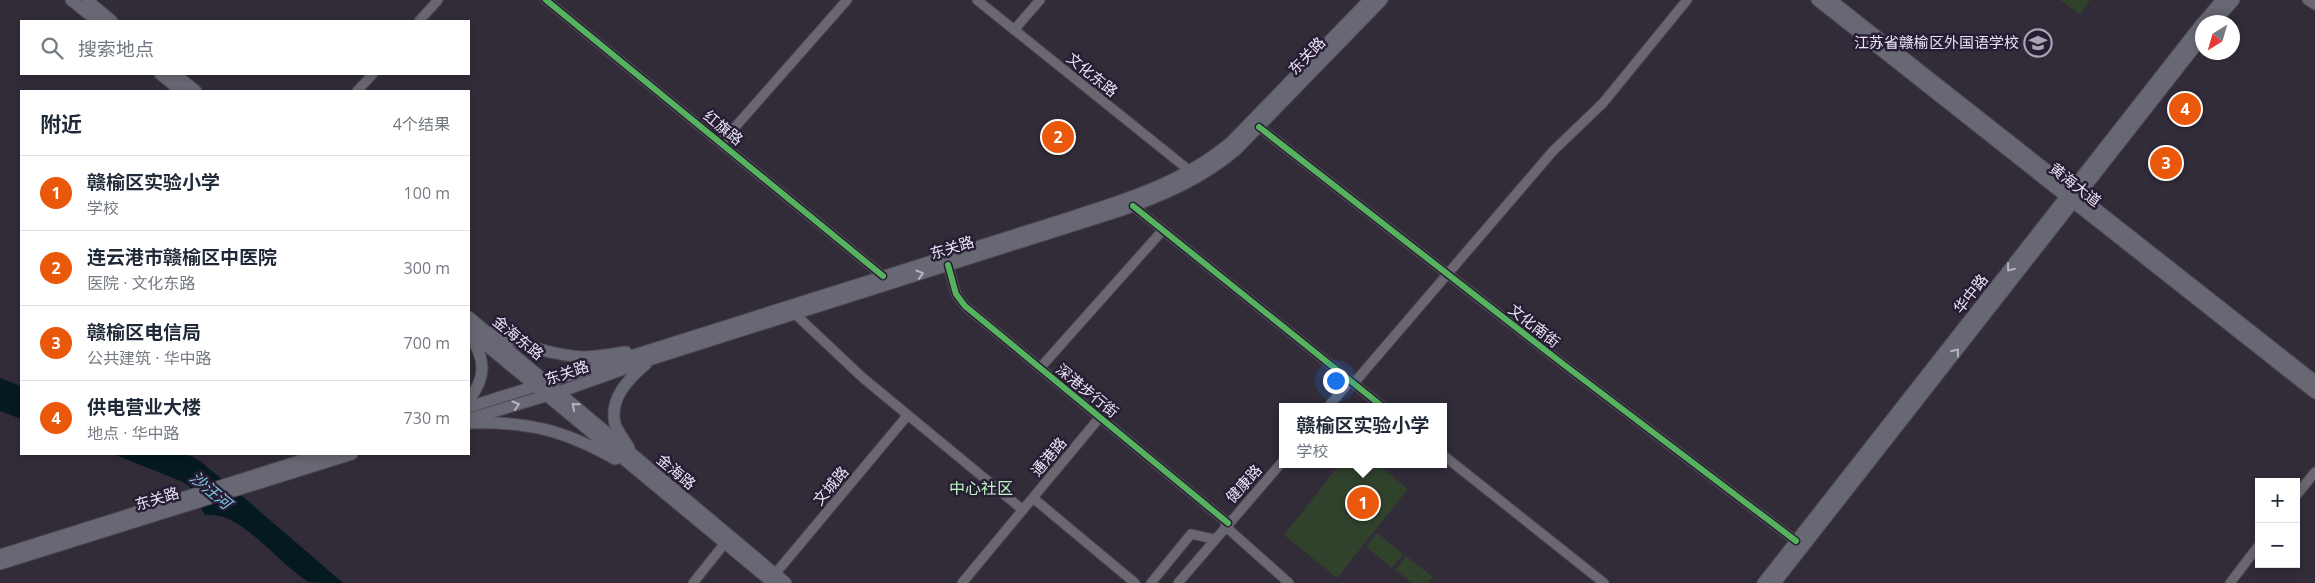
<!DOCTYPE html>
<html lang="zh">
<head>
<meta charset="utf-8">
<style>
  :root { --surface:#fff; --page:#f2f2f3; --text:#1f2937; --muted:#747a83; --line:#e0e1e3; --accent:#ea580c }
  body { margin:0; font-family:"Open Sans","Noto Sans SC",sans-serif; background:var(--page); color:var(--text) }
  .controls { position:absolute; right:15px; bottom:15px; display:grid; overflow:hidden; border-radius:0px; box-shadow:0 2px 8px #0003 }
  .controls button { width:45px; height:45px; display:grid; place-items:center; padding:0; border:0; border-bottom:1px solid var(--line); background:var(--surface); color:var(--text); font:25px sans-serif }
  .compass { position:absolute; left:2195px; top:15px; width:45px; height:45px; border-radius:50%; background:var(--surface); box-shadow:0 2px 8px #0003; rotate:217deg }
  .you { position:absolute; left:1335px; top:380px; width:18px; height:18px; margin:-12px; border:4px solid #fff; border-radius:50%; background:#1a73e8; box-shadow:0 0 0 8px #1a73e833 }
  .badge { display:grid; place-items:center; width:32px; height:32px; border-radius:50%; background:var(--accent); color:#fff; font-size:16px; font-weight:700 }
  .pin { position:absolute; translate:-50% -50%; border:2px solid #fff; box-shadow:0 1px 5px #0006 }
  .popup { position:absolute; left:1279px; top:403px; width:168px; height:65px; box-sizing:border-box; display:grid; place-content:center; border-radius:0px; background:var(--surface); filter:drop-shadow(0 1px 4px #0005); font-size:16px; white-space:nowrap; color:var(--muted) }
  .popup b { font-size:19px; color:var(--text) }
  .popup::after { content:''; position:absolute; left:50%; top:100%; margin-left:-10px; border:10px solid transparent; border-top-color:var(--surface) }
  .list { margin:0; padding:0; list-style:none }
  h2 { display:flex; justify-content:space-between; align-items:center; height:65px; margin:0; padding:0 20px; font-size:21px }
  h2 small { font-size:16px; font-weight:400; color:var(--muted) }
  .list li { display:grid; grid-template-columns:32px 1fr auto; gap:15px; align-items:center; box-sizing:border-box; height:75px; padding:0 20px; border-top:1px solid var(--line) }
  .list b { display:block; font-size:19px; white-space:nowrap }
  .list p { margin:0; font-size:16px; white-space:nowrap; color:var(--muted) }
  .list em { font-size:16px; font-style:normal; color:var(--muted) }
  .icon { flex:none; width:28px; height:28px; fill:none; stroke:currentColor; stroke-width:2; stroke-linecap:round; stroke-linejoin:round }
  .map { position:relative; flex:none; width:2315px; height:583px; overflow:hidden }
  .search { position:absolute; background:var(--surface); box-shadow:0 2px 8px #0003; left:20px; top:20px; width:450px; height:55px; display:flex; align-items:center; gap:12px; box-sizing:border-box; padding:0 18px; border-radius:0px; color:var(--muted); font-size:19px }
  .panel { position:absolute; background:var(--surface); box-shadow:0 2px 8px #0003; left:20px; top:90px; width:450px; height:365px; border-radius:0px }
  .map>svg:first-child { display:block }
  .green { fill:#31422c }
  .water { fill:#051920 }
  .lines { fill:none; stroke-linecap:round; stroke-linejoin:round }
  .minor-casing { stroke:#4c4752; stroke-width:11 }
  .major-casing { stroke:#4c4752; stroke-width:13 }
  .minor { stroke:#6b6771; stroke-width:9 }
  .major { stroke:#676873; stroke-width:11 }
  .cycleway-casing { stroke:#271d34; stroke-width:9 }
  .cycleway { stroke:#56b35d; stroke-width:6 }
  .oneway { stroke:#b6b2c0 }
  .labels { text-anchor:middle; stroke-width:5; stroke-linejoin:round; paint-order:stroke }
  .poi-label { font-size:15px; fill:#eae4f4; stroke:#271d34; text-anchor:end }
  .street-label { font-size:15px; fill:#eae4f4; stroke:#271d34 }
  .neighbourhood-label { font-size:16px; fill:#b9f7bd; stroke:#271d34 }
  .water-label { font-size:16px; font-style:italic; fill:#7ccce4; stroke:#271d34 }
</style>
</head>
<body>
<div class="map">
<svg width="2315" height="583" viewBox="0 0 2315 583">
  <rect width="100%" height="100%" fill="#322c39"/>
  <path class="green" d="M 2060,0 L 2090,0 L 2080,14 Z
    M 1340,464 L 1377,464 L 1408,489 L 1337,578 L 1284,535 Z
    M 1377,533 L 1403,554 L 1392,568 L 1366,547 Z
    M 1406,556 L 1433,577 L 1428,583 L 1412,583 L 1395,570 Z"/>
  <path class="water" d="M 0,378 L 21,386 L 21,419 L 0,411 Z
    M 113,454 L 187,454 L 200,461 L 242,496 L 343,583 C 334,583 317,583 309,582 C 278,565 242,510 205,515 L 189,486 L 183,482 Z"/>
  <g class="lines">
    <g class="minor-casing">
      <path id="minor" d="M 546,0 L 883,276
        M 977,0 L 1190,171
        M 2307,0 L 2315,5
        M 419,21 L 438,0
        M 1014,30 L 1040,0
        M 357,91 L 373,74
        M 1259,127 L 1563,364 L 1796,541
        M 721,143 L 847,0
        M 1133,206 L 1383,407
        M 948,265 L 956,294 L 965,306 L 1228,523
        M 794,313 L 863,378 L 1023,510
        M 1040,368 L 1163,230
        M 1354,383 L 1553,151 L 1603,103 L 1687,0
        M 1328,407 L 1350,381
        M 1443,455 L 1604,583
        M 2296,496 L 2315,472
        M 1033,498 L 1135,583
        M 1225,526 L 1289,583
        M 775,574 L 907,416
        M 693,583 L 725,543
        M 962,583 L 1100,417
        M 1151,583 L 1191,534 L 1214,539
        M 1178,583 L 1283,461
        M 2230,583 L 2259,545"/>
    </g>
    <g class="major-casing">
      <path id="major" d="M 71,0 L 97,21
        M 87,0 L 112,21
        M 1817,0 L 2315,393
        M 1831,0 L 2315,381
        M 2203,22 L 2222,0
        M 2215,22 L 2234,0
        M 160,74 L 181,91
        M 175,74 L 196,91
        M 469,317 L 786,583
        M 469,331 L 773,583
        M 494,331 C 522,345 552,355 583,357 C 597,357 612,354 626,352
        M 469,400 C 486,377 486,361 471,337
        M 469,407 L 1040,227 C 1107,205 1177,188 1231,142 L 1369,0
        M 469,419 L 559,392 L 652,359 L 1119,211 C 1162,196 1202,179 1237,149 L 1382,0
        M 469,423 C 527,421 564,430 615,459
        M 629,448 C 625,441 618,432 615,424 C 609,399 628,379 646,364
        M 0,555 L 322,454
        M 0,564 L 352,454
        M 1763,583 L 2202,23
        M 1775,583 L 2202,38"/>
    </g>
    <use href="#minor" class="minor"/>
    <use href="#major" class="major"/>
    <g class="cycleway-casing">
      <path id="cycleway" d="M 546,0 L 883,276
        M 1259,127 L 1563,364 L 1796,541
        M 1133,206 L 1383,407
        M 948,265 L 956,294 L 965,306 L 1228,523"/>
    </g>
    <use href="#cycleway" class="cycleway"/>
  </g>
  <defs><path id="oneway-chevron" d="M-2-3.5L2.5 0L-2 3.5" fill="none" stroke-width="1.6" stroke-linecap="round" stroke-linejoin="round" transform="scale(1.25)"/></defs>
  <g class="oneway">
    <use href="#oneway-chevron" transform="translate(2010 268) rotate(128)"/>
    <use href="#oneway-chevron" transform="translate(920 274) rotate(-17)"/>
    <use href="#oneway-chevron" transform="translate(1956 352) rotate(-52)"/>
    <use href="#oneway-chevron" transform="translate(516 405) rotate(-16)"/>
    <use href="#oneway-chevron" transform="translate(575 406) rotate(-140)"/>
  </g>
  <defs>
    <g id="school-ring" transform="scale(1.4375)"><circle r="9.5" fill="#271d34" stroke="#aaa4b3" stroke-width="1.5"/><path d="M0-5L7-2L0 1L-7-2ZM-4 1L0 2.5L4 1V4Q0 6-4 4Z" fill="#aaa4b3"/></g>
  </defs>
  <g fill-rule="evenodd">
    <use href="#school-ring" x="2038" y="43"/>
  </g>
  <g class="labels">
    <g class="poi-label">
      <text x="2019" y="48">江苏省赣榆区外国语学校</text>
    </g>
    <g class="street-label">
      <text transform="translate(1307 56) rotate(-46)" y="5">东关路</text>
      <text transform="translate(1092 75) rotate(39)" y="5">文化东路</text>
      <text transform="translate(723 128) rotate(39)" y="5">红旗路</text>
      <text transform="translate(2075 185) rotate(38)" y="5">黄海大道</text>
      <text transform="translate(952 248) rotate(-17)" y="5">东关路</text>
      <text transform="translate(1971 294) rotate(-52)" y="5">华中路</text>
      <text transform="translate(1534 326) rotate(38)" y="5">文化南街</text>
      <text transform="translate(518 338) rotate(39)" y="5">金海东路</text>
      <text transform="translate(567 373) rotate(-19)" y="5">东关路</text>
      <text transform="translate(1087 391) rotate(39)" y="5">深港步行街</text>
      <text transform="translate(1049 457) rotate(-50)" y="5">通港路</text>
      <text transform="translate(676 472) rotate(40)" y="5">金海路</text>
      <text transform="translate(1244 484) rotate(-48)" y="5">健康路</text>
      <text transform="translate(831 486) rotate(-50)" y="5">文城路</text>
      <text transform="translate(157 499) rotate(-17)" y="5">东关路</text>
    </g>
    <g class="neighbourhood-label">
      <text x="981" y="494">中心社区</text>
    </g>
    <g class="water-label">
      <text transform="translate(211 490) rotate(40)" y="6">沙汪河</text>
    </g>
  </g>
</svg>
<div class="controls">
<button>+</button>
<button>−</button>
</div>
<svg class="compass" viewBox="-18 -18 36 36"><path d="M0-13l5 13h-10z" fill="#e53935"/><path d="M0 13l5-13h-10z" fill="#747a83"/></svg>
<div class="you"></div>
<div class="pin badge" style="left:1363px;top:503px">1</div>
<div class="popup"><b>赣榆区实验小学</b>学校</div>
<div class="pin badge" style="left:1058px;top:137px">2</div>
<div class="pin badge" style="left:2166px;top:163px">3</div>
<div class="pin badge" style="left:2185px;top:109px">4</div>
<div class="search"><svg class="icon" aria-label="search" viewBox="0 0 24 24"><circle cx="10" cy="10" r="6"/><path d="M15 15l6 6"/></svg>搜索地点</div>
<section class="panel">
<h2>附近<small>4个结果</small></h2>
<ul class="list">
<li><span class="badge">1</span><div><b>赣榆区实验小学</b><p>学校</p></div><em>100 m</em></li>
<li><span class="badge">2</span><div><b>连云港市赣榆区中医院</b><p>医院 · 文化东路</p></div><em>300 m</em></li>
<li><span class="badge">3</span><div><b>赣榆区电信局</b><p>公共建筑 · 华中路</p></div><em>700 m</em></li>
<li><span class="badge">4</span><div><b>供电营业大楼</b><p>地点 · 华中路</p></div><em>730 m</em></li>
</ul>
</section>
</div>
</body>
</html>
